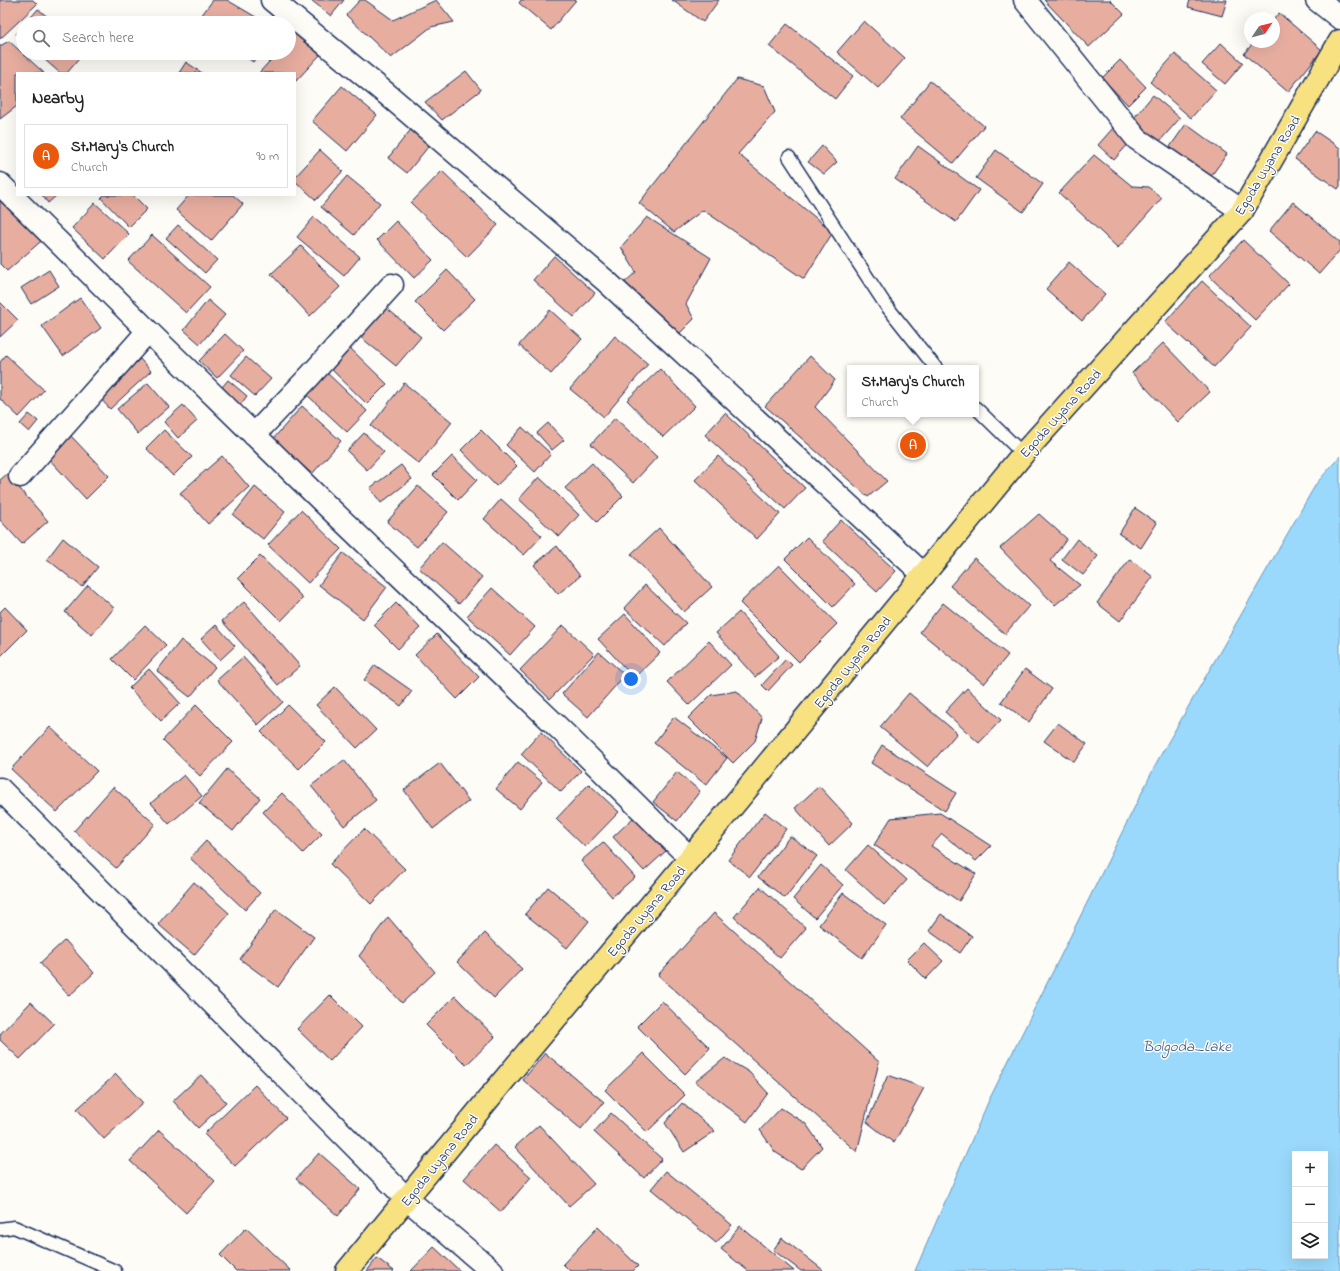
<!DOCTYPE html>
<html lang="en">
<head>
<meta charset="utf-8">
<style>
  :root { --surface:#fff; --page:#f2f2f2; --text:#222; --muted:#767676; --line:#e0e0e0; --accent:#ea580c }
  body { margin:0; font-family:"Indie Flower",sans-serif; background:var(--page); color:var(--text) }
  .controls { position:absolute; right:12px; bottom:12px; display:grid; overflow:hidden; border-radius:0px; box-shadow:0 4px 16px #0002 }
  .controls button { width:36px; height:36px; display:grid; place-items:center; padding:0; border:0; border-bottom:1px solid var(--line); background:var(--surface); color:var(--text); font:20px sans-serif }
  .compass { position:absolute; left:1244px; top:12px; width:36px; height:36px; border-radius:50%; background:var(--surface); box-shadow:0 4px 16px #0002; rotate:55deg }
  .you { position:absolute; left:631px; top:679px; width:14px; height:14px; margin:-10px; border:3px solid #fff; border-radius:50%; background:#1a73e8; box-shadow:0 0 0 6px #1a73e833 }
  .badge { display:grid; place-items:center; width:26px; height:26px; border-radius:50%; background:var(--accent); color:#fff; font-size:13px; font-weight:700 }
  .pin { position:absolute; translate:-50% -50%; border:2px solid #fff; box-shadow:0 1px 4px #0006 }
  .popup { position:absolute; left:847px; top:365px; width:132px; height:52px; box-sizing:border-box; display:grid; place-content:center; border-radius:0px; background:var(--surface); filter:drop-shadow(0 1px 3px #0005); font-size:13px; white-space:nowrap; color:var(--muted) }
  .popup b { font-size:15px; color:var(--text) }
  .popup::after { content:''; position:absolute; left:50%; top:100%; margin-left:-8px; border:8px solid transparent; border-top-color:var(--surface) }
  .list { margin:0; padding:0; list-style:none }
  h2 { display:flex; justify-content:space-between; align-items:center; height:52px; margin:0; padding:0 16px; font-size:17px }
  h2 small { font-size:13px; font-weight:400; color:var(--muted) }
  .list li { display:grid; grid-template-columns:26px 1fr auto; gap:12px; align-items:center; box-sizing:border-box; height:64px; margin:0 8px 8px; padding:0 8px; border:1px solid var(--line); border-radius:0px }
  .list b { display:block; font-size:15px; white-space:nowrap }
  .list p { margin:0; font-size:13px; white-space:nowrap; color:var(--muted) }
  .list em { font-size:13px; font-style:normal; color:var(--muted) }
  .icon { flex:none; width:22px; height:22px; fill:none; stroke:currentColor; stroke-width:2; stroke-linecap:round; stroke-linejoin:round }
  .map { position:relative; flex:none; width:1340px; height:1271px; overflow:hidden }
  .search { position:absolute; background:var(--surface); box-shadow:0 4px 16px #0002; left:16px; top:16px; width:280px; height:44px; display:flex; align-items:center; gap:10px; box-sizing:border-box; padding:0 14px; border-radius:22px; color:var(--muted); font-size:15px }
  .panel { position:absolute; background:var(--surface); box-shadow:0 4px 16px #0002; left:16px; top:72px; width:280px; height:124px; border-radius:0px }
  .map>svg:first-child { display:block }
  .water { fill:#9ad9fb; stroke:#6795bc; fill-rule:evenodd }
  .building { fill:#e7aea0; stroke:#1b2f5e }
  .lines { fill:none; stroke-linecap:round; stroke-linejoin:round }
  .service-casing { stroke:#1b2f5e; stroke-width:15 }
  .minor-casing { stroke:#1b2f5e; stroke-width:25 }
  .primary-casing { stroke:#1b2f5e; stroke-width:25 }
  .service { stroke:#fdfcf7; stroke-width:12 }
  .minor { stroke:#fdfcf7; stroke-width:22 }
  .primary { stroke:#f8e181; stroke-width:22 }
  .labels { text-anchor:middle; stroke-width:3; stroke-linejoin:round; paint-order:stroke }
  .street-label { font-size:14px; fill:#1b2f5e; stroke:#fdfcf7 }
  .water-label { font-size:15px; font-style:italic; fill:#3b5a85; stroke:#fdfcf7 }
</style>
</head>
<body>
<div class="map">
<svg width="1340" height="1271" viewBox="0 0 1340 1271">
  <rect width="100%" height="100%" fill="#fdfcf7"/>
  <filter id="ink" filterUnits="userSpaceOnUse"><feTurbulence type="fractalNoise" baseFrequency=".025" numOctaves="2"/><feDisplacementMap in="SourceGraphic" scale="8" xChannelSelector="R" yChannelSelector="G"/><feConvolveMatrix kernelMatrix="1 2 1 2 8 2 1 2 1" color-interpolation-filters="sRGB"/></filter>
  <g filter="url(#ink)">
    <path class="water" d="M 1340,456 L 1340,1271 L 915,1271 L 989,1100 L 1159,758 L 1316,484 ZM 1295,1154 L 1325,1154 L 1325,1256 L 1295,1256 Z"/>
    <path class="building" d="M 0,0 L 33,0 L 37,4 L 0,39 Z
      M 213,0 L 227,0 L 266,23 L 202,23 L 198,20 Z
      M 311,0 L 344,0 L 331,16 Z
      M 360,0 L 365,0 L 393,20 L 436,0 L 454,22 L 431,27 L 391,58 L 346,15 Z
      M 521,0 L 576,0 L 551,30 L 519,3 Z
      M 672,0 L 719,0 L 703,22 Z
      M 1044,0 L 1110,0 L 1124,14 L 1089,47 Z
      M 1190,0 L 1227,0 L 1222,16 L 1188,7 Z
      M 38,9 L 55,23 L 26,23 Z
      M 1279,13 L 1322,50 L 1288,92 L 1244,54 L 1254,42 L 1274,42 L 1274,19 Z
      M 864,21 L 905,58 L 878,88 L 837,52 Z
      M 787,24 L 853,76 L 835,99 L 769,46 Z
      M 23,26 L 23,41 L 16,34 Z
      M 296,33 L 320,55 L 295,82 L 295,73 L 259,73 L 277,53 L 289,53 L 289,40 Z
      M 9,41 L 44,73 L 17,73 L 17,106 L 0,119 L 0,46 Z
      M 1221,43 L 1243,63 L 1225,84 L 1202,64 Z
      M 37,53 L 84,53 L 67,73 L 60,73 Z
      M 241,53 L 259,53 L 253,62 Z
      M 1175,54 L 1216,90 L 1191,118 L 1150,82 Z
      M 1120,60 L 1146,87 L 1128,105 L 1102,78 Z
      M 186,62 L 202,73 L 179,73 Z
      M 466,71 L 481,90 L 442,120 L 425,102 Z
      M 737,79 L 764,86 L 775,112 L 738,154 L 833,232 L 804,279 L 703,210 L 674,232 L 639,203 Z
      M 930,81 L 984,126 L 953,163 L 900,119 Z
      M 342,86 L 377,115 L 347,151 L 312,121 Z
      M 1153,95 L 1180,118 L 1159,142 L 1133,119 Z
      M 1186,124 L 1227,154 L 1206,183 L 1165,154 Z
      M 413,127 L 432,142 L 407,173 L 388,158 Z
      M 1113,128 L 1129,143 L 1114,160 L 1098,145 Z
      M 1315,131 L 1340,148 L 1340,186 L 1338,189 L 1295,159 Z
      M 822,146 L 837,162 L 824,174 L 808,162 Z
      M 918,146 L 979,190 L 956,222 L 895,179 Z
      M 320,150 L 343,171 L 316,200 L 295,181 L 295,177 Z
      M 996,150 L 1043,184 L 1023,212 L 976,178 Z
      M 1094,155 L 1132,186 L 1148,187 L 1162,198 L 1118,248 L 1059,193 Z
      M 442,171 L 498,225 L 467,257 L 411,203 Z
      M 347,176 L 380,203 L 354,235 L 321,207 Z
      M 0,188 L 48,235 L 7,271 L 0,264 Z
      M 42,195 L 57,195 L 48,203 Z
      M 104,195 L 133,195 L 147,209 L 129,227 L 101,198 Z
      M 189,195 L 233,195 L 243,204 L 211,241 L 176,210 Z
      M 1293,202 L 1340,242 L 1340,250 L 1319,274 L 1269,231 Z
      M 95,203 L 129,234 L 105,259 L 72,228 Z
      M 314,217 L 360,257 L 344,276 L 297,237 Z
      M 647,217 L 711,258 L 686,304 L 694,319 L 679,334 L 623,284 L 636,272 L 621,247 Z
      M 396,221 L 433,260 L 414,278 L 377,240 Z
      M 178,225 L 217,260 L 205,273 L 166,238 Z
      M 152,235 L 210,287 L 186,313 L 128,261 Z
      M 1243,240 L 1289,284 L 1255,320 L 1209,276 Z
      M 301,246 L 340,287 L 310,316 L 271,274 Z
      M 554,256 L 595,293 L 574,317 L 533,280 Z
      M 1069,262 L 1105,294 L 1082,321 L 1046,289 Z
      M 49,270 L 59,286 L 31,304 L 21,288 Z
      M 447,270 L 475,299 L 443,330 L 415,302 Z
      M 1202,281 L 1251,327 L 1214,367 L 1165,322 Z
      M 80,298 L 101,328 L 63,356 L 42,326 Z
      M 208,300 L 225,315 L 200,344 L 184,330 Z
      M 0,302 L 18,320 L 0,337 Z
      M 383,305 L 421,337 L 396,366 L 358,335 Z
      M 550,310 L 582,339 L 551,374 L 519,345 Z
      M 225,334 L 243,351 L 217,378 L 199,361 Z
      M 615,336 L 648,364 L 604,417 L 570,389 Z
      M 1163,343 L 1210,392 L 1178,422 L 1132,373 Z
      M 348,346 L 387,384 L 367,404 L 329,367 Z
      M 6,355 L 44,390 L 19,417 L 0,399 L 0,362 Z
      M 810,356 L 835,380 L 815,407 L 887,481 L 868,497 L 765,406 Z
      M 246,357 L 271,379 L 255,396 L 231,375 Z
      M 140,359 L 151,371 L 110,409 L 99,397 Z
      M 660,369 L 695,406 L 663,437 L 627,400 Z
      M 325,371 L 367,411 L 347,432 L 305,393 Z
      M 228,380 L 247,396 L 238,408 L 218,392 Z
      M 148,383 L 169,407 L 138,434 L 117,409 Z
      M 404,383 L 452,422 L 419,464 L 371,426 Z
      M 183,405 L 197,421 L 178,438 L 164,422 Z
      M 302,406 L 341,441 L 312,474 L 273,439 Z
      M 725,413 L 805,488 L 785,509 L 705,435 Z
      M 29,414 L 38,421 L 29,432 L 20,424 Z
      M 615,418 L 657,457 L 633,483 L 591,444 Z
      M 548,423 L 564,440 L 552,450 L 537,433 Z
      M 522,427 L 551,454 L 535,472 L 506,445 Z
      M 164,430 L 192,457 L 173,476 L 146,448 Z
      M 481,430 L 517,466 L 496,486 L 461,450 Z
      M 364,433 L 384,452 L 367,470 L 347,451 Z
      M 71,436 L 109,476 L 86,499 L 48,458 Z
      M 222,456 L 249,487 L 208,524 L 180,493 Z
      M 452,456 L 477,480 L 458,500 L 433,475 Z
      M 718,456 L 780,514 L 757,539 L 695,480 Z
      M 592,463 L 623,496 L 597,522 L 565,488 Z
      M 401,465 L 412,479 L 381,503 L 370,488 Z
      M 7,474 L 48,521 L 22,544 L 0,520 L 0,480 Z
      M 539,477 L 579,515 L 559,537 L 519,499 Z
      M 418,486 L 448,512 L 417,547 L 387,522 Z
      M 255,487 L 285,512 L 263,539 L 233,515 Z
      M 501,499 L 542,536 L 524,555 L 484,519 Z
      M 1135,508 L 1157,523 L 1141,548 L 1119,534 Z
      M 301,510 L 341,549 L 308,583 L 268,545 Z
      M 1039,514 L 1067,539 L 1050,561 L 1080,585 L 1055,605 L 1000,548 Z
      M 841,520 L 896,571 L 877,592 L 822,541 Z
      M 659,528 L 712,587 L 684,612 L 631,554 Z
      M 807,537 L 855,584 L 833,607 L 785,559 Z
      M 63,538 L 98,567 L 82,587 L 47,559 Z
      M 1077,539 L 1098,556 L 1083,575 L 1062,559 Z
      M 442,542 L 482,577 L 459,604 L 419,568 Z
      M 557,546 L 580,576 L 558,594 L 534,565 Z
      M 343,553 L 387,587 L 363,619 L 319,585 Z
      M 260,556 L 303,598 L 281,621 L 238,578 Z
      M 974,558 L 1029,606 L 1005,634 L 950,586 Z
      M 1130,559 L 1153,577 L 1120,621 L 1097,603 Z
      M 779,565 L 837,624 L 799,662 L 740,603 Z
      M 88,585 L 114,608 L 92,635 L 65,612 Z
      M 645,585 L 686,623 L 665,646 L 624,608 Z
      M 492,588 L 535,627 L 510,655 L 467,616 Z
      M 244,602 L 300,666 L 278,685 L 222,621 Z
      M 396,603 L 420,628 L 398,649 L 374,625 Z
      M 943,603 L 1008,655 L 984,684 L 920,632 Z
      M 5,607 L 27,630 L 0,657 L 0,612 Z
      M 739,612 L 779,656 L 755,677 L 716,633 Z
      M 625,614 L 660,653 L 634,678 L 598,639 Z
      M 145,625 L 166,645 L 133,680 L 112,659 Z
      M 216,625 L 235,646 L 220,660 L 201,639 Z
      M 563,625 L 594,654 L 550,699 L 520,670 Z
      M 437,634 L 479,677 L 457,699 L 415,655 Z
      M 181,640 L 215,667 L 190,697 L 157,671 Z
      M 709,641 L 731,665 L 689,705 L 667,682 Z
      M 599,652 L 625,675 L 588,717 L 562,694 Z
      M 243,657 L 283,702 L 258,725 L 217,680 Z
      M 786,659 L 792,665 L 768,691 L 762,685 Z
      M 375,665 L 412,691 L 401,706 L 364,680 Z
      M 149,669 L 180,703 L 161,721 L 129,688 Z
      M 1025,669 L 1052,689 L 1029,722 L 1001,702 Z
      M 335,687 L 376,730 L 357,748 L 316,705 Z
      M 967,688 L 1001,720 L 979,743 L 945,712 Z
      M 737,691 L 762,718 L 755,741 L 733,763 L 688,718 L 711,695 Z
      M 909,693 L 957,733 L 928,767 L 880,727 Z
      M 196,705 L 233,742 L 200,776 L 163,740 Z
      M 288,705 L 326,742 L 299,769 L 261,732 Z
      M 674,717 L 727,758 L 706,785 L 654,743 Z
      M 1058,723 L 1087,744 L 1074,762 L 1044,741 Z
      M 50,727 L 97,771 L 57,812 L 11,769 Z
      M 541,732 L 581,771 L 561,792 L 521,754 Z
      M 882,745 L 956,793 L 945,811 L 871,763 Z
      M 344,760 L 376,800 L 344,826 L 311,786 Z
      M 518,762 L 542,782 L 520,809 L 496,789 Z
      M 440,763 L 469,801 L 433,829 L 404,790 Z
      M 227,769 L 260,798 L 233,831 L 199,803 Z
      M 677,772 L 700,791 L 677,821 L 653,802 Z
      M 184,775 L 202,796 L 169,824 L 151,803 Z
      M 589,784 L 619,812 L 585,847 L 556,819 Z
      M 819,786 L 853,823 L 829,846 L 795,808 Z
      M 113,787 L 155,824 L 116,868 L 74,831 Z
      M 282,793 L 322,834 L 303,853 L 263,812 Z
      M 765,812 L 786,829 L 750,877 L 728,860 Z
      M 940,813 L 991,846 L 976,861 L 942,834 L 931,846 L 976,874 L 959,901 L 874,845 L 891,818 Z
      M 635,816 L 667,850 L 644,871 L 613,837 Z
      M 364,829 L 405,869 L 371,904 L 330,864 Z
      M 790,836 L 817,856 L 785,898 L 758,877 Z
      M 206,841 L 260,893 L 245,910 L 190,858 Z
      M 603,842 L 635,877 L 612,897 L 581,861 Z
      M 868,845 L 907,880 L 884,905 L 846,870 Z
      M 821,865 L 843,885 L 815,918 L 793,899 Z
      M 194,882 L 229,913 L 194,955 L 158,924 Z
      M 548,887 L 589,921 L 567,948 L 525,914 Z
      M 760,887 L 806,928 L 780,958 L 734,917 Z
      M 843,893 L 886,925 L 862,958 L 819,925 Z
      M 276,909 L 314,937 L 278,987 L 240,959 Z
      M 714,913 L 879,1062 L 857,1152 L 658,975 Z
      M 941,914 L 972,936 L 960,953 L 929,931 Z
      M 388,917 L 435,972 L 402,1003 L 359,956 Z
      M 485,933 L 522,969 L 494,998 L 457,962 Z
      M 65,940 L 94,973 L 69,996 L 40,963 Z
      M 924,943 L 943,961 L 926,979 L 907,960 Z
      M 330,995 L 362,1027 L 330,1061 L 297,1029 Z
      M 455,996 L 495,1037 L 466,1065 L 426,1025 Z
      M 662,1001 L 710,1048 L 685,1074 L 637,1026 Z
      M 31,1002 L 54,1024 L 20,1059 L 0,1040 L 0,1034 Z
      M 545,1053 L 604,1102 L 581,1129 L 523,1080 Z
      M 643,1053 L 685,1095 L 647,1132 L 605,1090 Z
      M 725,1058 L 749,1072 L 768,1093 L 747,1122 L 695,1082 Z
      M 116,1074 L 143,1103 L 104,1139 L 77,1109 Z
      M 201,1075 L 226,1102 L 198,1128 L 173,1101 Z
      M 888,1075 L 924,1088 L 894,1143 L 867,1122 Z
      M 255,1085 L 286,1118 L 235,1166 L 204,1134 Z
      M 682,1103 L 715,1131 L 684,1152 L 665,1123 Z
      M 781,1108 L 806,1124 L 822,1147 L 801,1169 L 775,1152 L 760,1130 Z
      M 611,1113 L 662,1159 L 644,1178 L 594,1132 Z
      M 539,1125 L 594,1184 L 569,1206 L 515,1147 Z
      M 159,1130 L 215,1181 L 186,1213 L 130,1161 Z
      M 494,1145 L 531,1177 L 501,1212 L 464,1179 Z
      M 319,1153 L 360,1189 L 338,1216 L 296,1179 Z
      M 666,1171 L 732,1225 L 716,1243 L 651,1189 Z
      M 740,1226 L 794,1271 L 748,1271 L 721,1249 Z
      M 598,1227 L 638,1266 L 633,1271 L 570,1271 L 563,1264 Z
      M 246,1228 L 291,1271 L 236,1271 L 220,1255 Z
      M 782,1238 L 823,1270 L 822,1271 L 801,1271 L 773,1250 Z
      M 434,1247 L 460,1271 L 411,1271 Z
      M 377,1258 L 394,1271 L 367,1271 Z"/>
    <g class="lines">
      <g class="service-casing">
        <path id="service" d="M 789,157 L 885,304 L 936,368
          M 976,408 L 1023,454
          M 0,1229 L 14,1227 L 115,1271"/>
      </g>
      <g class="minor-casing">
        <path id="minor" d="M 272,0 L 388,95 L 607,282 L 924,575
          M 1025,0 L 1137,139 L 1242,211
          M 1317,0 L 1340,18
          M 0,184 L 148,331 L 324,503 L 565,734 L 690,858
          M 254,435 L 309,377 L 392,285
          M 20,476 L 148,331
          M 0,789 L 407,1199 L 492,1271"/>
      </g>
      <g class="primary-casing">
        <path id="primary" d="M 347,1271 L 504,1080 L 690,858 L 1023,454 L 1242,211 L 1340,41"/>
      </g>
      <use href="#service" class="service"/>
      <use href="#minor" class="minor"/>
      <use href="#primary" class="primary"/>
    </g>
  </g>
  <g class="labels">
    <g class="street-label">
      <text transform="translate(1267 165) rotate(-59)" y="5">Egoda Uyana Road</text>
      <text transform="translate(1060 413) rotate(-48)" y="5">Egoda Uyana Road</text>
      <text transform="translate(852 662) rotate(-51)" y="5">Egoda Uyana Road</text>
      <text transform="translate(646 911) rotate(-50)" y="5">Egoda Uyana Road</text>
      <text transform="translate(439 1160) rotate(-51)" y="5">Egoda Uyana Road</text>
    </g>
    <g class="water-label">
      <text x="1187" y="1051">Bolgoda_Lake</text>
    </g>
  </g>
</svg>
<div class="controls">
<button>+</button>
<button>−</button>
<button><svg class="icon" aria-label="layers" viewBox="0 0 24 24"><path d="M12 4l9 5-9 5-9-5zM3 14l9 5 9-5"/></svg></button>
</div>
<svg class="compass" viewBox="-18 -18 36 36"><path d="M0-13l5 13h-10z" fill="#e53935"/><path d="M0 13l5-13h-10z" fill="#767676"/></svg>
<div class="you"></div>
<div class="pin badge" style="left:913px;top:445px">A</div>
<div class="popup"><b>St.Mary's Church</b>Church</div>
<div class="search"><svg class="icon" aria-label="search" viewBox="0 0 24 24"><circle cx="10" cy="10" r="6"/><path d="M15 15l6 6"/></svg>Search here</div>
<section class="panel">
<h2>Nearby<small></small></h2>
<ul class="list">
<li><span class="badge">A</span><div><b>St.Mary's Church</b><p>Church</p></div><em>90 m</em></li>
</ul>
</section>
</div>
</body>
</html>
